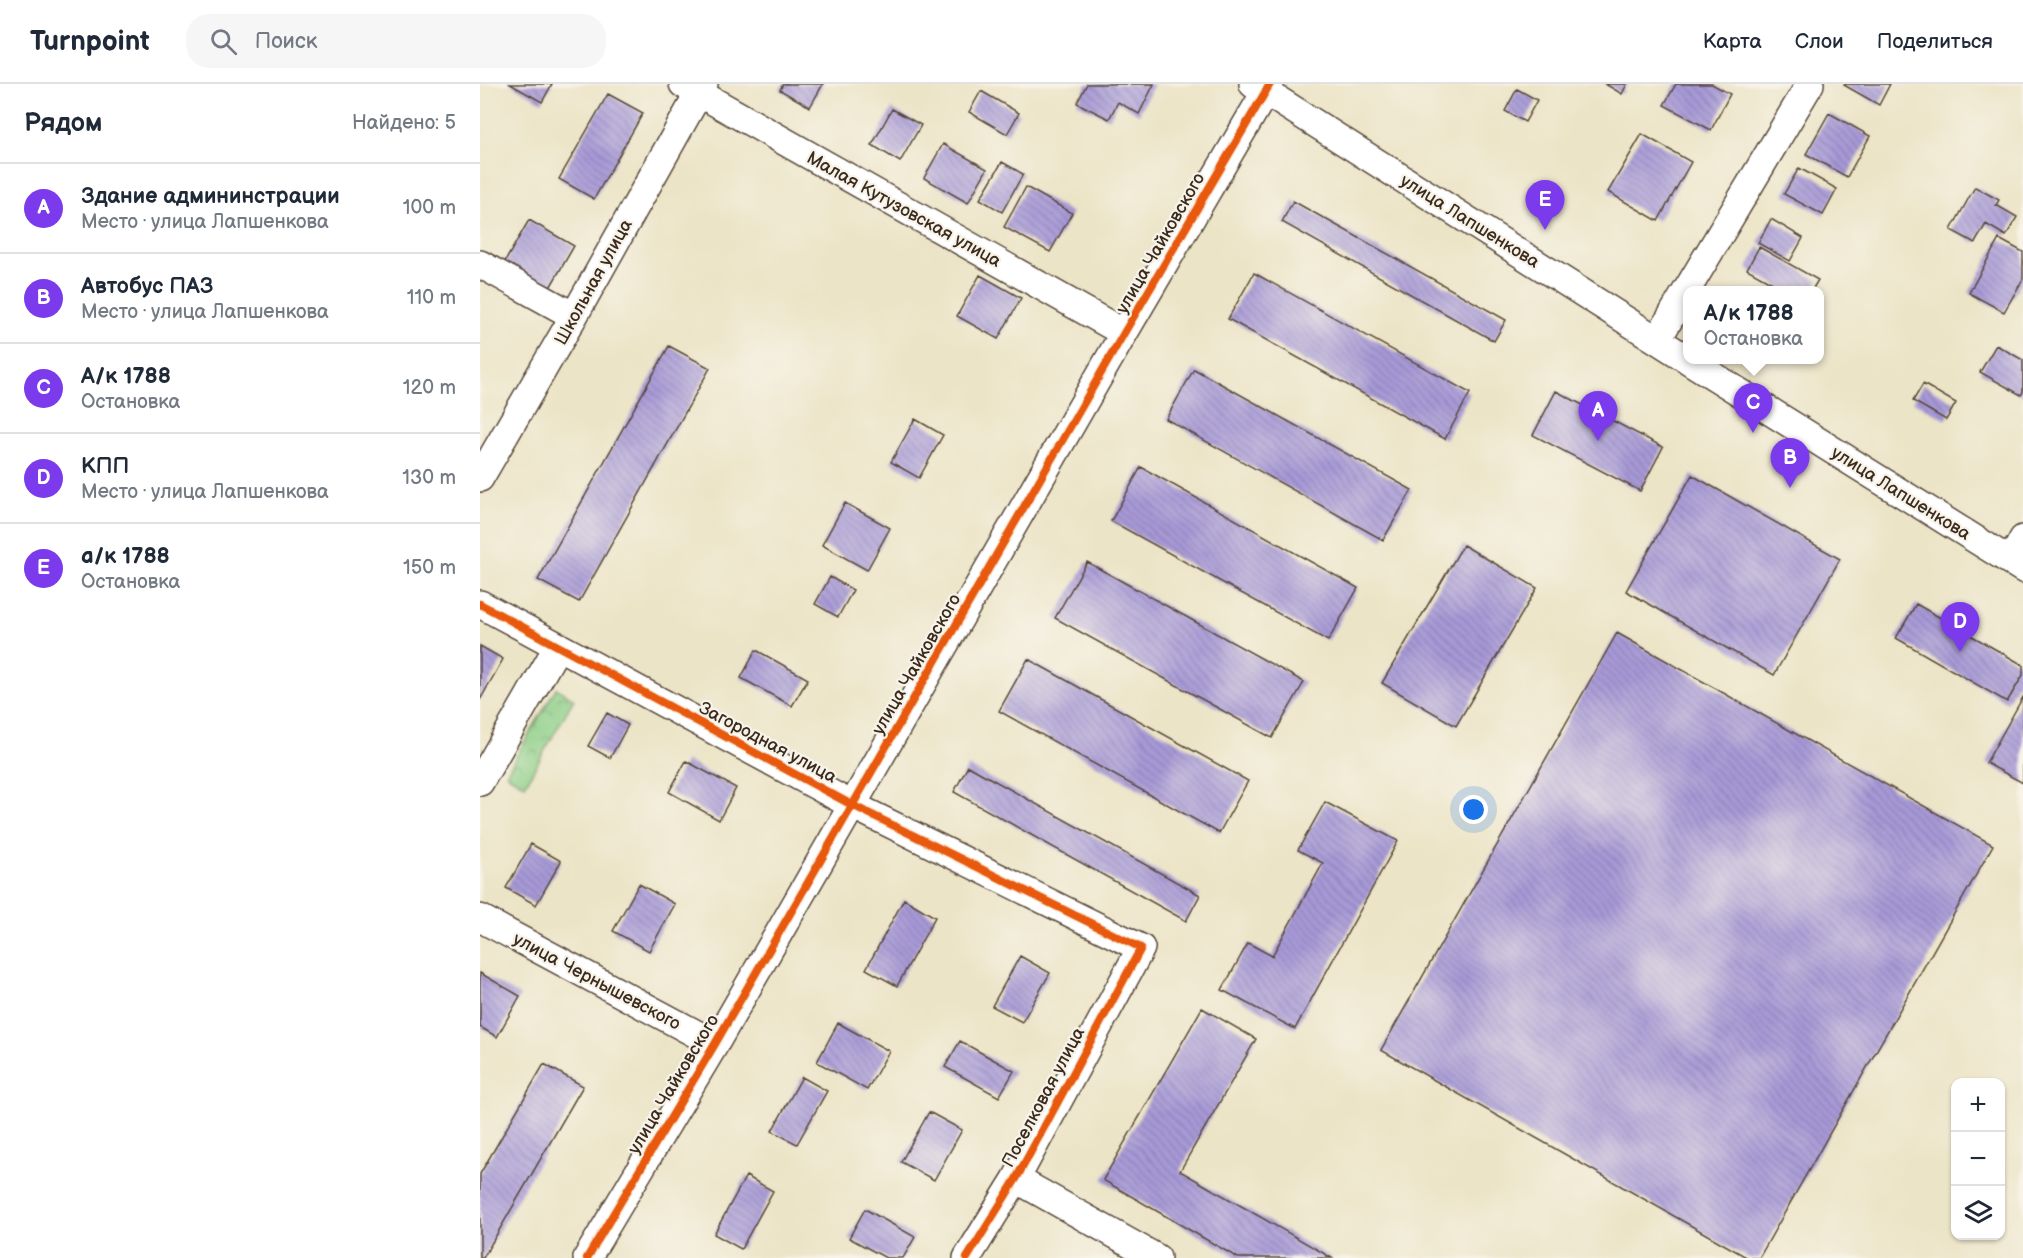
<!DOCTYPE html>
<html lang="ru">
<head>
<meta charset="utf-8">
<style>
  :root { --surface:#fff; --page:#f6f6f7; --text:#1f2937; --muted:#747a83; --line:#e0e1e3; --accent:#7c3aed }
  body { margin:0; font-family:"Balsamiq Sans",sans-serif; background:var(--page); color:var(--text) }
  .controls { position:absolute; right:18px; bottom:18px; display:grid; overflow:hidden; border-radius:12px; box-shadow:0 2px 4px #0004 }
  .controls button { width:54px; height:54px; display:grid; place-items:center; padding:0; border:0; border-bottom:2px solid var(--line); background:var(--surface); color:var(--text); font:30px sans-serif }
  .you { position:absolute; left:994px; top:726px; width:21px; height:21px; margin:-15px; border:4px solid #fff; border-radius:50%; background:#1a73e8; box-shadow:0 0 0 9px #1a73e833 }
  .badge { display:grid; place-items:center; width:39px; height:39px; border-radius:50%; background:var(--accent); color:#fff; font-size:20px; font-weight:700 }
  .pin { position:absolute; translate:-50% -50px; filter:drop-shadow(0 2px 3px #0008) }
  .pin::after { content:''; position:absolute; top:32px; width:21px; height:18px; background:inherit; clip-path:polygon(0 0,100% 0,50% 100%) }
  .popup { position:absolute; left:1203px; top:202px; width:141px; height:78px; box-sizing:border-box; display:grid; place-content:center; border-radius:12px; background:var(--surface); filter:drop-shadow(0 2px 4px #0005); font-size:20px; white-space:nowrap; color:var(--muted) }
  .popup b { font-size:22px; color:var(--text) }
  .popup::after { content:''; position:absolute; left:50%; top:100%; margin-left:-12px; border:12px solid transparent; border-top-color:var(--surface) }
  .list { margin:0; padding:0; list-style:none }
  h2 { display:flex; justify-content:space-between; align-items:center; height:78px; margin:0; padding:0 24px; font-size:26px }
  h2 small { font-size:20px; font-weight:400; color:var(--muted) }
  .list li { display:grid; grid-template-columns:39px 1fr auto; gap:18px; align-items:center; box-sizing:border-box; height:90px; padding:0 24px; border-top:2px solid var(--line) }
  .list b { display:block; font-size:22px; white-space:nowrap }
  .list p { margin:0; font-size:20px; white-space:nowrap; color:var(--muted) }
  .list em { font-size:20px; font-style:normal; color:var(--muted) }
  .icon { flex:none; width:33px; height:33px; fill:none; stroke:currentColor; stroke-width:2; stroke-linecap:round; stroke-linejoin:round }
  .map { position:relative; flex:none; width:1543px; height:1174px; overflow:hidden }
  header { display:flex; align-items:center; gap:36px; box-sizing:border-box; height:84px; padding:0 30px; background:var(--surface); border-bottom:2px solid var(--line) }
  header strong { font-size:28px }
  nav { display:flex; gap:33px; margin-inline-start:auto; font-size:21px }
  .search { width:420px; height:54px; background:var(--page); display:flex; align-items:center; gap:15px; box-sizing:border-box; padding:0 21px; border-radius:24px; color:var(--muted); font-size:22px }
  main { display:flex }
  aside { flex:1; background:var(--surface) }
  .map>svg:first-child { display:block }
  .park { fill:url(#park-crowns); stroke:#647c52; stroke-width:1.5 }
  .building { fill:url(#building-back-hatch) }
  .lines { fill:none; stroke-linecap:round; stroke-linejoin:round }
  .minor-casing { stroke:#564637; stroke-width:30 }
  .minor { stroke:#fff; stroke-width:27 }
  .cycleway-casing { stroke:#f7f3e8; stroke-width:11 }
  .cycleway { stroke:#e8590c; stroke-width:8 }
  .labels { text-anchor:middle; stroke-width:4.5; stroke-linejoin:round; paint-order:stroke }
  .street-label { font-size:18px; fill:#3b2a1e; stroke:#f7f3e8 }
</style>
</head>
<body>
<header>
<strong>Turnpoint</strong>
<div class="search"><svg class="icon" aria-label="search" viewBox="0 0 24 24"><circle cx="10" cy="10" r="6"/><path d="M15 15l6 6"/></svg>Поиск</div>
<nav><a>Карта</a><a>Слои</a><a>Поделиться</a></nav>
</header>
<main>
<aside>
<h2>Рядом<small>Найдено: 5</small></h2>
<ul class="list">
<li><span class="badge">A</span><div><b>Здание админинстрации</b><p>Место · улица Лапшенкова</p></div><em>100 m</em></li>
<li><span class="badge">B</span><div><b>Автобус ПАЗ</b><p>Место · улица Лапшенкова</p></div><em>110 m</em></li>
<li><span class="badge">C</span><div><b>А/к 1788</b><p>Остановка</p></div><em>120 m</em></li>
<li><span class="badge">D</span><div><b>КПП</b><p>Место · улица Лапшенкова</p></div><em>130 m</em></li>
<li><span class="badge">E</span><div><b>a/к 1788</b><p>Остановка</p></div><em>150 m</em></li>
</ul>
</aside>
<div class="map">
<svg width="1543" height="1174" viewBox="0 0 1543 1174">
  <defs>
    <pattern id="park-crowns" width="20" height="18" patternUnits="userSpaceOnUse" patternTransform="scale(1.5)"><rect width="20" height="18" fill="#8dcf87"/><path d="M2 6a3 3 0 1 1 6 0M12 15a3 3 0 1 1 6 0" fill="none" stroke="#74a86e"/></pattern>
    <pattern id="building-back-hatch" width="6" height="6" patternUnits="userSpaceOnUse" patternTransform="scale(1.5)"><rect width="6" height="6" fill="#a89ad8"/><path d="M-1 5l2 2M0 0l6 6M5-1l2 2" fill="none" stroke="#8a7eaf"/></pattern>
  </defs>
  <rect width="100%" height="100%" fill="#f7f3e8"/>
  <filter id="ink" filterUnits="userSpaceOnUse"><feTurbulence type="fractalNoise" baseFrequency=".0167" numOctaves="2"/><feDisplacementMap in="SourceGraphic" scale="12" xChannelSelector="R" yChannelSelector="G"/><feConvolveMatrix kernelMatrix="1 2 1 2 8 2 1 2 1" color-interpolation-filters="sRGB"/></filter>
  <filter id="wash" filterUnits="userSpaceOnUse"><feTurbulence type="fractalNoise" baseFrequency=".008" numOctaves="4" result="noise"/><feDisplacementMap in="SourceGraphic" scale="24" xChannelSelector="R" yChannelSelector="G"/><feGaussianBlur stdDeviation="1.35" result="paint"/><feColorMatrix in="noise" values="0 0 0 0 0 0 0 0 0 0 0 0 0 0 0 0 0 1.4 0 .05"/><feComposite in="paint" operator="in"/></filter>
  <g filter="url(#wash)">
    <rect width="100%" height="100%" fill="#ece4c6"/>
    <path class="park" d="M 76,604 L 94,615 L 45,701 L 26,690 Z"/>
    <g id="blocks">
      <path class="building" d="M 30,0 L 72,0 L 62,18 Z
        M 303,0 L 343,0 L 330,23 L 300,6 Z
        M 607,0 L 674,0 L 659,30 L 638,18 L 629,35 L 597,19 Z
        M 1125,0 L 1147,0 L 1142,10 Z
        M 1196,0 L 1232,0 L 1250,10 L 1231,46 L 1184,21 Z
        M 1365,0 L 1410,0 L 1399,21 L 1364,1 Z
        M 1037,5 L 1057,16 L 1045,38 L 1025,27 Z
        M 501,7 L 539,29 L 527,50 L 489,28 Z
        M 128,10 L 163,29 L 114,115 L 79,95 Z
        M 412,25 L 441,41 L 420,78 L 392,61 Z
        M 1349,29 L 1390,52 L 1367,93 L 1326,70 Z
        M 1162,50 L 1211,78 L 1178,137 L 1128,108 Z
        M 463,60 L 507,85 L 488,119 L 444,94 Z
        M 522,78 L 543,90 L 522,128 L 500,115 Z
        M 1319,84 L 1357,105 L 1343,131 L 1304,110 Z
        M 546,103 L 592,129 L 570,168 L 524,143 Z
        M 1495,103 L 1519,116 L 1516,121 L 1537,133 L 1526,152 L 1506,140 L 1495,159 L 1471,146 Z
        M 813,117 L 1026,236 L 1014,257 L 802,138 Z
        M 1291,135 L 1323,154 L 1310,177 L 1278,159 Z
        M 49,136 L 94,162 L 68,207 L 23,181 Z
        M 1519,155 L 1543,168 L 1543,195 L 1524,228 L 1489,209 Z
        M 1279,163 L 1338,196 L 1332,206 L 1305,206 L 1267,185 Z
        M 774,189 L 990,309 L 965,355 L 748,235 Z
        M 500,191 L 541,214 L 518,255 L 477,232 Z
        M 1516,261 L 1543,276 L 1543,308 L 1541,311 L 1500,288 Z
        M 189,262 L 230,284 L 99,518 L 58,496 Z
        M 714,285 L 932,406 L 903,456 L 686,335 Z
        M 1443,300 L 1476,319 L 1466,336 L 1433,317 Z
        M 1076,307 L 1183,363 L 1160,407 L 1053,351 Z
        M 435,335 L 463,351 L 439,394 L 411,378 Z
        M 661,383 L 878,504 L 848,557 L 631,437 Z
        M 1212,391 L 1360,475 L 1294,591 L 1146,507 Z
        M 365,419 L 410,444 L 387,486 L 342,461 Z
        M 983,461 L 1057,504 L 976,642 L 902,599 Z
        M 607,478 L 824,598 L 792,654 L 575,534 Z
        M 350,493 L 373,506 L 358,533 L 335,520 Z
        M 1436,520 L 1543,581 L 1543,591 L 1527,618 L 1416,554 Z
        M 1137,549 L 1513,761 L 1279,1174 L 1268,1174 L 901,966 Z
        M 0,562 L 23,575 L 0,616 Z
        M 276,566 L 328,595 L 312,622 L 261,594 Z
        M 548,575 L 768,697 L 739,749 L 519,627 Z
        M 1543,613 L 1543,699 L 1506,679 Z
        M 127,629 L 148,641 L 130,674 L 108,662 Z
        M 206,677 L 256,704 L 239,736 L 189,708 Z
        M 488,682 L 720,811 L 706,837 L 474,708 Z
        M 845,718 L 918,757 L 815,945 L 742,906 L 768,859 L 792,872 L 843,779 L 818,766 Z
        M 51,760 L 81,777 L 56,821 L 26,804 Z
        M 159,800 L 195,820 L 169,867 L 133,847 Z
        M 424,815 L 455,833 L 417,902 L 386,885 Z
        M 540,872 L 570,889 L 542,938 L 512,922 Z
        M 0,889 L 40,912 L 17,953 L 0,943 Z
        M 722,924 L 776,955 L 700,1087 L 852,1174 L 758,1174 L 623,1096 Z
        M 358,939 L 409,967 L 387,1006 L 337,978 Z
        M 480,957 L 534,987 L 519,1013 L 465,983 Z
        M 64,980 L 103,1002 L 3,1174 L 0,1174 L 0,1090 Z
        M 322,993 L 347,1007 L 317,1060 L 292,1047 Z
        M 449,1028 L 482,1046 L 454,1096 L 421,1078 Z
        M 266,1092 L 293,1107 L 261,1165 L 234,1150 Z
        M 385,1125 L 435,1153 L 423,1174 L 406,1174 L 369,1154 Z"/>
    </g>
  </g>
  <g filter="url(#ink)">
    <use href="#blocks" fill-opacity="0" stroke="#564637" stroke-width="1.5"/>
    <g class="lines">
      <g class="minor-casing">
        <path id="minor" d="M 203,0 L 644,249
          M 773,0 L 1207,275
          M 0,180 L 94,232
          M 1177,256 L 1330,0
          M 1208,276 L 1543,485
          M 0,394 L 94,232 L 224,0
          M 1531,477 L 1543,455
          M 0,520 L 372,721 L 661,864 L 536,1095 L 487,1174
          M 0,698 L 78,562
          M 0,834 L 235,960
          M 536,1095 L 677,1174
          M 107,1174 L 235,960 L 644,249 L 790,0"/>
      </g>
      <use href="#minor" class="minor"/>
      <g class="cycleway-casing">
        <path id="cycleway" d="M 0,520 L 372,721 L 661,864 L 536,1095 L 487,1174
          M 107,1174 L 235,960 L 644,249 L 790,0"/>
      </g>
      <use href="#cycleway" class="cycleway"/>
    </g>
  </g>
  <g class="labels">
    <g class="street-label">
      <text transform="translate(424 125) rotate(29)" y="6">Малая Кутузовская улица</text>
      <text transform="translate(990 137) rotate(32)" y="6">улица Лапшенкова</text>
      <text transform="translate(680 159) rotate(-60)" y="6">улица Чайковского</text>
      <text transform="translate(113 198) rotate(-61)" y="6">Школьная улица</text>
      <text transform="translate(1421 409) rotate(32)" y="6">улица Лапшенкова</text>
      <text transform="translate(436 580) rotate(-60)" y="6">улица Чайковского</text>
      <text transform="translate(288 658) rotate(28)" y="6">Загородная улица</text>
      <text transform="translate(117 897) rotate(28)" y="6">улица Чернышевского</text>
      <text transform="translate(193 1000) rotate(-59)" y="6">улица Чайковского</text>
      <text transform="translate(563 1013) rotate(-62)" y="6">Поселковая улица</text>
    </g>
  </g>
</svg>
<div class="controls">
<button>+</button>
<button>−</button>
<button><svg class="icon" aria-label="layers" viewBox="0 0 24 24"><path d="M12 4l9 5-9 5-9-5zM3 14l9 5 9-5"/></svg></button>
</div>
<div class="you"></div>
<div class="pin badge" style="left:1118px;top:357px">A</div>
<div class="pin badge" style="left:1310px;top:404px">B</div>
<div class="pin badge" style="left:1273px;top:349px">C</div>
<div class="popup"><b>А/к 1788</b>Остановка</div>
<div class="pin badge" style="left:1480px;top:568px">D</div>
<div class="pin badge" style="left:1065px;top:146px">E</div>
</div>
</main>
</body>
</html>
